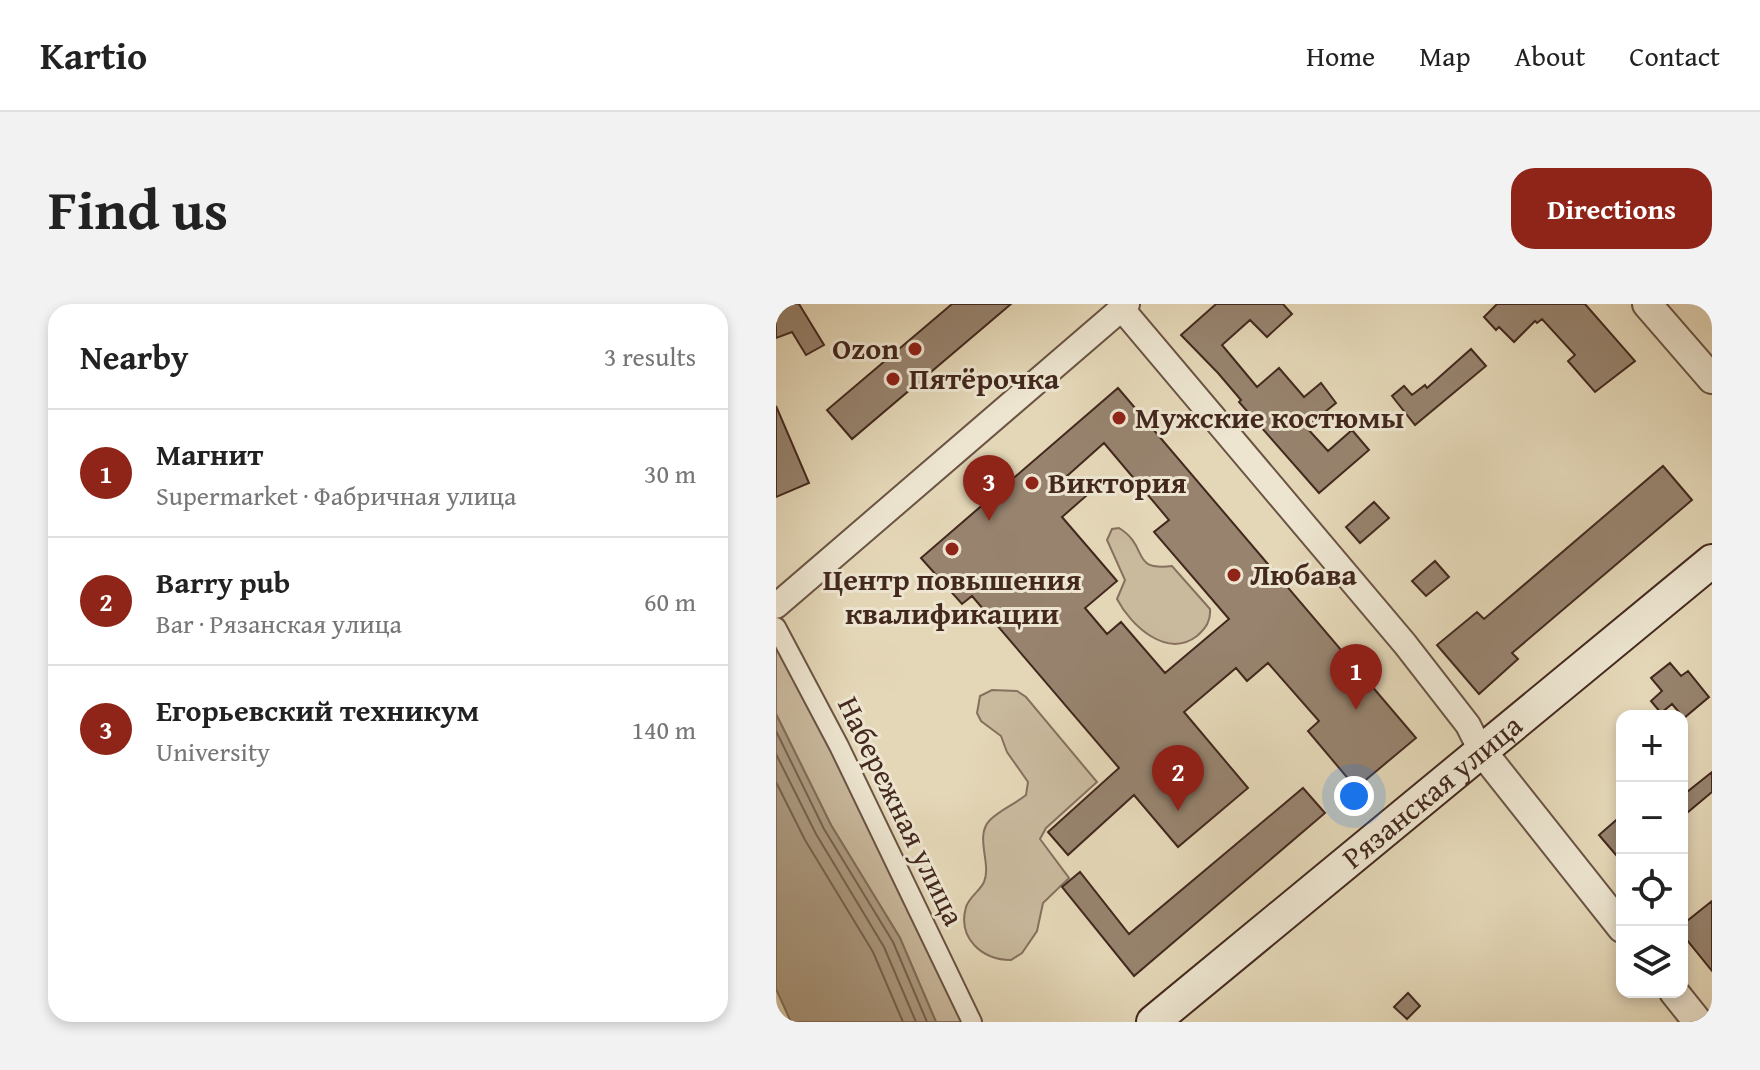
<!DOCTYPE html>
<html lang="en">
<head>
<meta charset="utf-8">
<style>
  :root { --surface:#fff; --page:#f2f2f2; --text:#222; --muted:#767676; --line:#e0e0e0; --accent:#8f2418 }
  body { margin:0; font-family:"Gentium Book Plus",serif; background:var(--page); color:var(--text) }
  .controls { position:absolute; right:24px; bottom:24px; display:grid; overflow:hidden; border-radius:16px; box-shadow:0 4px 12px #0003 }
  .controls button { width:72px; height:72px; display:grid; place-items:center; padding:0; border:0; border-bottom:2px solid var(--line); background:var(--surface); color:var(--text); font:40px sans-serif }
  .you { position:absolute; left:578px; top:492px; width:28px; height:28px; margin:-20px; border:6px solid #fff; border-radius:50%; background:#1a73e8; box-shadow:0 0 0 12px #1a73e833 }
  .badge { display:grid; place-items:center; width:52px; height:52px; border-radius:50%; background:var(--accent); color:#fff; font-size:26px; font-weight:700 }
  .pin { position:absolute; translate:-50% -66px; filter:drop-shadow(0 2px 4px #0008) }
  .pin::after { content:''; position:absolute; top:42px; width:28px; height:24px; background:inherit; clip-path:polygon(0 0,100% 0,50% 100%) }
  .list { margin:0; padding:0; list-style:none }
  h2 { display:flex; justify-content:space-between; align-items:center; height:104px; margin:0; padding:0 32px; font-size:34px }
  h2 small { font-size:26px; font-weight:400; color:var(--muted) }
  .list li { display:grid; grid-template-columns:52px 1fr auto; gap:24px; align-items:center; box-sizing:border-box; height:128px; padding:0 32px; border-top:2px solid var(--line) }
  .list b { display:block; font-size:30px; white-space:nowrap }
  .list p { margin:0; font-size:26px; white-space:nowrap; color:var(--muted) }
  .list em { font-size:26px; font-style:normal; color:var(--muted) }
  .icon { flex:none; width:44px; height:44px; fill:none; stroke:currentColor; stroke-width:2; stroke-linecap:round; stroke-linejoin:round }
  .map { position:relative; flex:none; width:936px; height:718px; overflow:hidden; border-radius:24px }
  header { display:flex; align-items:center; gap:48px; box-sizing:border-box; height:112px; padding:0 40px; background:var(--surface); border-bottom:2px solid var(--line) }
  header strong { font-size:38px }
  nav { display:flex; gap:44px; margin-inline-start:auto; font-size:28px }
  .intro { display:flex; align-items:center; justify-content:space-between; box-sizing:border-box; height:192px; padding:0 48px }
  h1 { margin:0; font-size:56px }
  .button { padding:20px 36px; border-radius:24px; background:var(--accent); color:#fff; font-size:28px; font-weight:700 }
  main { display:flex; gap:48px; padding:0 48px }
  aside { flex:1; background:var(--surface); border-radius:24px; box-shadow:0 4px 12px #0003 }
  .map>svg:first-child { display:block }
  .green { fill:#c9b99d; stroke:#86705e; stroke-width:2 }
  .water { fill:#ad9c83; stroke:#836e5b; stroke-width:2 }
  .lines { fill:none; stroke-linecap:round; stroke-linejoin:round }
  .shore { stroke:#786250; stroke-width:2 }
  .building { fill:#97836e; stroke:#43281e; stroke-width:2; fill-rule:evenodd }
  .pedestrian-casing { stroke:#6b5444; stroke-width:22 }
  .minor-casing { stroke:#6b5444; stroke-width:28 }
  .tertiary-casing { stroke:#6b5444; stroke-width:32 }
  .secondary-casing { stroke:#43281e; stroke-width:36 }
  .pedestrian { stroke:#ede5d0; stroke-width:18 }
  .minor { stroke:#ede5d0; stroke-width:24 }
  .tertiary { stroke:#ede5d0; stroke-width:28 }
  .secondary { stroke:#ede5d0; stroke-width:32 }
  .poi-dot { fill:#8f2418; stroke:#ede5d0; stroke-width:3 }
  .labels { text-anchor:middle; stroke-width:6; stroke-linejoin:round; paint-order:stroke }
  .poi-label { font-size:30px; font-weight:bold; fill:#43281e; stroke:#ede5d0; text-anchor:start }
  .street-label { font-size:30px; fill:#43281e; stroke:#ede5d0 }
</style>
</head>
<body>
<header>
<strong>Kartio</strong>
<nav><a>Home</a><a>Map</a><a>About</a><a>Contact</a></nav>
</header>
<div class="intro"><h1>Find us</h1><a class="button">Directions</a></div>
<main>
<aside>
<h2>Nearby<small>3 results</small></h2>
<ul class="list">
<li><span class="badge">1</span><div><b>Магнит</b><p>Supermarket · Фабричная улица</p></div><em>30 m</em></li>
<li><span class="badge">2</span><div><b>Barry pub</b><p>Bar · Рязанская улица</p></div><em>60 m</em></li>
<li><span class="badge">3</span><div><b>Егорьевский техникум</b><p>University</p></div><em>140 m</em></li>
</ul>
</aside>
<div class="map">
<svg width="936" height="718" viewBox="0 0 936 718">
  <rect width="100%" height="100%" fill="#e4d7b7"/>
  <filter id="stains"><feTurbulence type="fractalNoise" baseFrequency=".0025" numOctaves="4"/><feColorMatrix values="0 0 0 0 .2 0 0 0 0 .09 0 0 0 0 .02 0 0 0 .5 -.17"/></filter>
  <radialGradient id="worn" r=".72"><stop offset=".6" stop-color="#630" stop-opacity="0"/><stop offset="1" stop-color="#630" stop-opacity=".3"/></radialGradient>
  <path class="green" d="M 343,224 C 374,243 353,267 396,262 L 434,305 C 435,317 430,324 421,332 C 391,355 355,322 341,295 L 349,276 L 331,236 L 336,225 Z
    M 0,343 L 40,411 L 188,718 L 160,718 L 124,634 L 55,521 L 0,410 Z
    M 216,386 L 241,387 L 250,393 L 321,478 L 270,524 L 264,535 L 293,574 L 267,599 L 261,627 L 246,649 L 235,656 C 207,656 181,635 190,603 C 193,593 204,587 208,578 C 216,560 198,532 214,516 C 224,506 239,500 250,491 L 252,478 L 231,448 L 225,432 L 205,417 L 201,409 L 204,392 Z"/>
  <path class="water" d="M 0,410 L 55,521 L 124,634 L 160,718 L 15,718 L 0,685 Z"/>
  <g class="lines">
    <path class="shore" d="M 0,427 L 48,525 L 117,638 L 151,718
      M 0,450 L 40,530 L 108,643 L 140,718
      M 0,478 L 29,536 L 97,648 L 127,718"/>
  </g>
  <path class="building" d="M 0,0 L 23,0 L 48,41 L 30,51 L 16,28 L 0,34 Z
    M 176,0 L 235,0 L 76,135 L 51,106 Z
    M 440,0 L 507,0 L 516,10 L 491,33 L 474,16 L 446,41 L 481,83 L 503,64 L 528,93 L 545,79 L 560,99 L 530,123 L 552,147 L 576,126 L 593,146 L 543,189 L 463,98 L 465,96 L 442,69 L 405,31 Z
    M 721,0 L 809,0 L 859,57 L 819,88 L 792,57 L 799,51 L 766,15 L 761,19 L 759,17 L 738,38 L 723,23 L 720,26 L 708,13 Z
    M 695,45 L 710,62 L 639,121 L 616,92 L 628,82 L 636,91 L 649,81 L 651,84 Z
    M 342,84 L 640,434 L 580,484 L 532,427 L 543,417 L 492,359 L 471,377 L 460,364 L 408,408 L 472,484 L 402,543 L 358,491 L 292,551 L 272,528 L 343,464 L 196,292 L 186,300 L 145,254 ZM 328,139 L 393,216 L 378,228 L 453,315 L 389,369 L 345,318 L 331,330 L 309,304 L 341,277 L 286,213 L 310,192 L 291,172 Z
    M 0,102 L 33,179 L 0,193 Z
    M 887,162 L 916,196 L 736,349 L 742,355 L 703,390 L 661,341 L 701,308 L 708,315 Z
    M 598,198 L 613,214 L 584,239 L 570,223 Z
    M 659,257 L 673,273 L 650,292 L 636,277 Z
    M 894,359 L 905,372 L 912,367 L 933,393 L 908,414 L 896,400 L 885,409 L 875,397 L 886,387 L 875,374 Z
    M 936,468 L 936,488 L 906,513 L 906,492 Z
    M 527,484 L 549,509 L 358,672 L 286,583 L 304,568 L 353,630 Z
    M 846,511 L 846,558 L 823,531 Z
    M 936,597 L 936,667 L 906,630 L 906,621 Z
    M 632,689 L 644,702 L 631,715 L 618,703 Z"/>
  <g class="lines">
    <g class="pedestrian-casing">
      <path id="pedestrian" d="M 0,323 L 63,442 L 196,718"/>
    </g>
    <g class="minor-casing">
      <path id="minor" d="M 346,5 L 629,340 L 692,421 L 704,445
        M 0,302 L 351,0"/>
    </g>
    <g class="tertiary-casing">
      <path id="tertiary" d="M 871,0 L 936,75
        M 704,445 L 846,624
        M 898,688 L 922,718"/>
    </g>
    <g class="secondary-casing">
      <g id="secondary">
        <path id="s1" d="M 377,718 L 936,257"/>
      </g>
    </g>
    <use href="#pedestrian" class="pedestrian"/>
    <use href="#minor" class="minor"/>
    <use href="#tertiary" class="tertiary"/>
    <use href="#secondary" class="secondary"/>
  </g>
  <g class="poi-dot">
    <circle cx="139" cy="45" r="8"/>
    <circle cx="117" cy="75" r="8"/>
    <circle cx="343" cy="114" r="8"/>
    <circle cx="256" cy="179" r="8"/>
    <circle cx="176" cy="245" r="8"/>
    <circle cx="458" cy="271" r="8"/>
  </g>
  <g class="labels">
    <g class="poi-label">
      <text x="123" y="55" text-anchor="end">Ozon</text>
      <text x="133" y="85">Пятёрочка</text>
      <text x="359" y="124">Мужские костюмы</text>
      <text x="272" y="189">Виктория</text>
      <text x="474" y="281">Любава</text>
      <text x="176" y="286" text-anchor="middle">Центр повышения<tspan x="176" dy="34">квалификации</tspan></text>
    </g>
    <g class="street-label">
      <text dy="10" stroke="none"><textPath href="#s1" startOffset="362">Рязанская улица</textPath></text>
      <text transform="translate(125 507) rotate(64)" y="10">Набережная улица</text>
    </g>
  </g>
  <rect width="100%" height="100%" filter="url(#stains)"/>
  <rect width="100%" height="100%" fill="url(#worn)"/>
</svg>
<div class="controls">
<button>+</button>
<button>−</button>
<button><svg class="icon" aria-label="locate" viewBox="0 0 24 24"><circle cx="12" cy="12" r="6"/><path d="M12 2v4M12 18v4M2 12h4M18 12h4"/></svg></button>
<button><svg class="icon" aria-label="layers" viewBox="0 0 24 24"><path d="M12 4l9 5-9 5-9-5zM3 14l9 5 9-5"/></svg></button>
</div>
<div class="you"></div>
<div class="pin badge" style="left:580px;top:406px">1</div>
<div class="pin badge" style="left:402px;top:507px">2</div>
<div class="pin badge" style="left:213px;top:217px">3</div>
</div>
</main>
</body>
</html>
